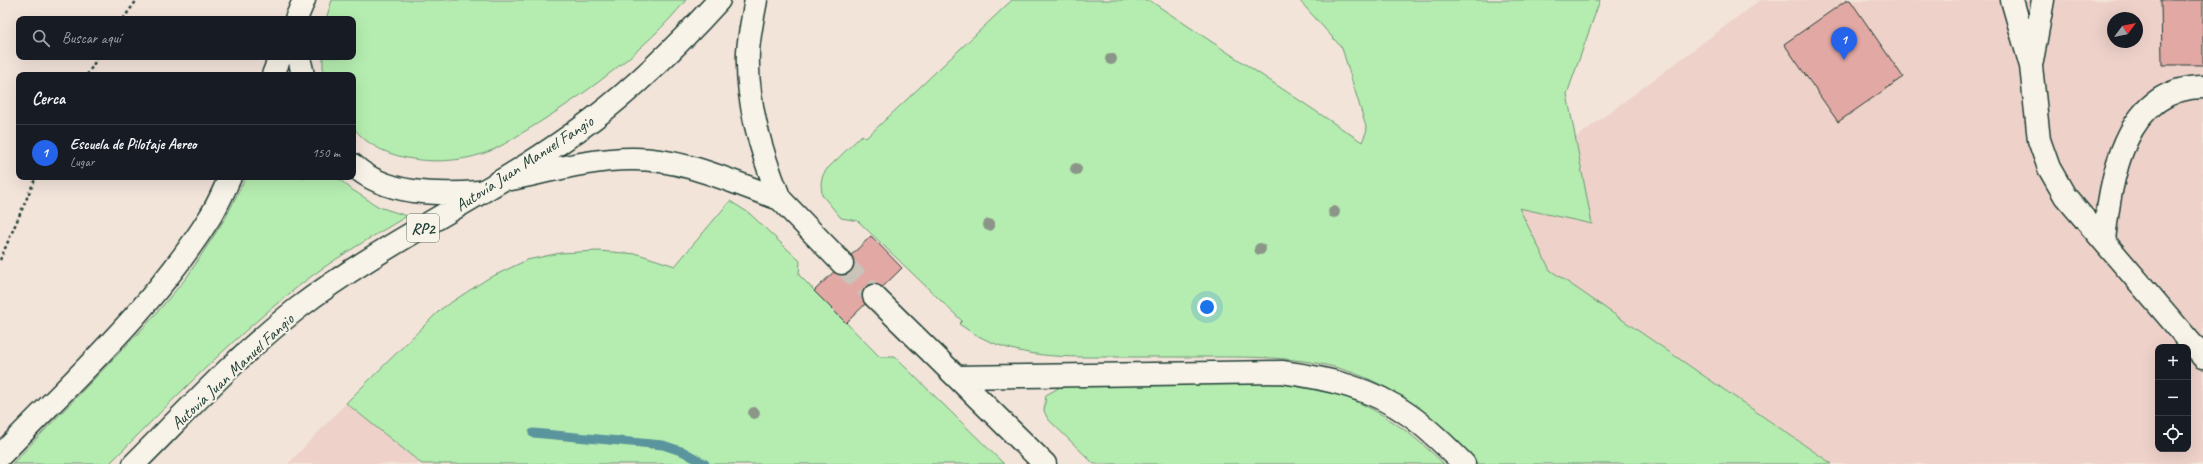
<!DOCTYPE html>
<html lang="es">
<head>
<meta charset="utf-8">
<style>
  :root { --surface:#171b24; --page:#242831; --text:#f1f3f6; --muted:#9ea1a6; --line:#363941; --accent:#2563eb }
  body { margin:0; font-family:Caveat,sans-serif; background:var(--page); color:var(--text) }
  .controls { position:absolute; right:12px; bottom:12px; display:grid; overflow:hidden; border-radius:8px; box-shadow:0 4px 16px #0002 }
  .controls button { width:36px; height:36px; display:grid; place-items:center; padding:0; border:0; border-bottom:1px solid var(--line); background:var(--surface); color:var(--text); font:20px sans-serif }
  .compass { position:absolute; left:2107px; top:12px; width:36px; height:36px; border-radius:50%; background:var(--surface); box-shadow:0 4px 16px #0002; rotate:58deg }
  .you { position:absolute; left:1207px; top:307px; width:14px; height:14px; margin:-10px; border:3px solid #fff; border-radius:50%; background:#1a73e8; box-shadow:0 0 0 6px #1a73e833 }
  .badge { display:grid; place-items:center; width:26px; height:26px; border-radius:50%; background:var(--accent); color:#fff; font-size:13px; font-weight:700 }
  .pin { position:absolute; translate:-50% -33px; filter:drop-shadow(0 1px 2px #0008) }
  .pin::after { content:''; position:absolute; top:21px; width:14px; height:12px; background:inherit; clip-path:polygon(0 0,100% 0,50% 100%) }
  .list { margin:0; padding:0; list-style:none }
  h2 { display:flex; justify-content:space-between; align-items:center; height:52px; margin:0; padding:0 16px; font-size:17px }
  h2 small { font-size:13px; font-weight:400; color:var(--muted) }
  .list li { display:grid; grid-template-columns:26px 1fr auto; gap:12px; align-items:center; box-sizing:border-box; height:56px; padding:0 16px; border-top:1px solid var(--line) }
  .list b { display:block; font-size:15px; white-space:nowrap }
  .list p { margin:0; font-size:13px; white-space:nowrap; color:var(--muted) }
  .list em { font-size:13px; font-style:normal; color:var(--muted) }
  .icon { flex:none; width:22px; height:22px; fill:none; stroke:currentColor; stroke-width:2; stroke-linecap:round; stroke-linejoin:round }
  .map { position:relative; flex:none; width:2203px; height:464px; overflow:hidden }
  .search { position:absolute; background:var(--surface); box-shadow:0 4px 16px #0002; left:16px; top:16px; width:340px; height:44px; display:flex; align-items:center; gap:10px; box-sizing:border-box; padding:0 14px; border-radius:8px; color:var(--muted); font-size:15px }
  .panel { position:absolute; background:var(--surface); box-shadow:0 4px 16px #0002; left:16px; top:72px; width:340px; height:108px; border-radius:8px }
  .map>svg:first-child { display:block }
  .built { fill:#eed2ca; fill-rule:evenodd }
  .green { fill:#b5edb0; stroke:#6a9572 }
  .lines { fill:none; stroke-linecap:round; stroke-linejoin:round }
  .stream { stroke:#5a949c; stroke-width:9 }
  .building { fill:#e2a8a4; stroke:#1f3d34 }
  .minor-tunnel { stroke:#c9c3b9; stroke-width:22; stroke-dasharray:22 11; stroke-linecap:butt }
  .minor-casing { stroke:#1f3d34; stroke-width:25 }
  .highway-casing { stroke:#1f3d34; stroke-width:25 }
  .path { stroke:#1f3d34; stroke-width:2.5; stroke-dasharray:3 3; stroke-linecap:butt }
  .minor { stroke:#f7f3e8; stroke-width:22 }
  .highway { stroke:#f7f3e8; stroke-width:22 }
  .tree { fill:#8b9689 }
  .labels { text-anchor:middle; stroke-width:4; stroke-linejoin:round; paint-order:stroke }
  .shield { fill:#f7f3e8; stroke:#60746a; stroke-width:1 }
  .shield-label { font-size:16px; font-weight:bold; fill:#1f3d34 }
  .street-label { font-size:17px; fill:#1f3d34; stroke:#f7f3e8 }
</style>
</head>
<body>
<div class="map">
<svg width="2203" height="464" viewBox="0 0 2203 464">
  <rect width="100%" height="100%" fill="#f3e4da"/>
  <filter id="ink" filterUnits="userSpaceOnUse"><feTurbulence type="fractalNoise" baseFrequency=".025" numOctaves="2"/><feDisplacementMap in="SourceGraphic" scale="8" xChannelSelector="R" yChannelSelector="G"/><feConvolveMatrix kernelMatrix="1 2 1 2 8 2 1 2 1" color-interpolation-filters="sRGB"/></filter>
  <g filter="url(#ink)">
    <path class="built" d="M 1760,0 L 2203,0 L 2203,464 L 1832,464 L 1471,216 ZM 2113,18 L 2137,18 L 2137,42 L 2113,42 ZM 2158,347 L 2188,347 L 2188,449 L 2158,449 Z
      M 346,403 L 422,464 L 288,464 Z"/>
    <path class="green" d="M 332,0 L 686,0 C 644,52 583,96 527,130 C 515,137 503,146 490,151 C 450,168 380,165 353,127 L 353,75 L 326,75 L 323,68 L 323,57 L 353,57 L 353,19 L 326,19 Z
      M 1012,0 L 1149,0 L 1362,142 L 1367,130 L 1342,48 L 1299,0 L 1600,0 L 1567,94 L 1592,224 L 1519,208 L 1550,270 L 1832,464 L 1478,464 C 1443,430 1410,396 1364,377 C 1316,357 1266,357 1215,357 C 1181,357 1147,357 1112,357 C 1056,357 1008,359 959,324 L 962,321 L 858,221 L 841,218 L 822,195 L 821,183 L 823,175 L 827,169 L 862,135 L 866,138 Z
      M 246,177 L 337,177 L 351,189 L 379,207 L 407,216 C 369,239 329,261 295,289 C 228,342 169,404 109,464 L 12,464 L 148,323 L 187,277 L 226,217 Z
      M 730,201 L 749,213 L 800,261 L 799,275 L 880,357 L 895,357 L 1004,464 L 422,464 L 346,403 L 441,309 L 487,279 L 527,260 L 560,253 L 598,251 L 638,254 L 675,266 Z
      M 1267,382 C 1344,387 1389,411 1444,464 L 1094,464 L 1048,419 L 1044,411 L 1046,395 L 1062,386 Z"/>
    <g class="lines">
      <path class="stream" d="M 533,433 L 663,445 L 684,452 L 705,464"/>
    </g>
    <path class="building" d="M 1847,0 L 1850,0 L 1903,77 L 1838,122 L 1784,44 Z
      M 2161,0 L 2203,0 L 2203,65 L 2162,65 Z
      M 871,236 L 902,268 L 846,323 L 814,291 Z"/>
    <g class="lines">
      <path class="minor-tunnel" d="M 842,263 L 874,296"/>
      <g class="minor-casing">
        <path id="minor" d="M 2012,0 L 2031,66 L 2039,140 L 2049,168 L 2065,196 L 2203,357
          M 2032,61 L 2043,0
          M 780,199 L 842,263
          M 2104,240 C 2111,179 2123,88 2203,87
          M 874,296 L 1045,464
          M 957,377 L 1282,372 C 1326,378 1372,388 1409,415 C 1429,429 1447,447 1464,464"/>
      </g>
      <g class="highway-casing">
        <path id="highway" d="M 756,0 C 753,17 749,35 748,52 C 746,102 761,153 780,199
          M 296,19 L 304,0
          M 299,57 L 303,75
          M 273,75 L 280,57
          M 353,165 C 385,195 437,195 479,192
          M 511,179 C 550,171 591,159 631,159 C 683,158 731,182 780,199
          M 0,456 C 73,380 154,307 210,217 C 218,205 224,190 230,177
          M 134,464 C 187,411 239,354 298,308 C 391,237 500,190 593,119 C 639,84 680,43 719,0"/>
      </g>
      <path class="path" d="M 123,19 L 137,0
        M 87,75 L 98,57
        M 0,260 L 36,177"/>
      <use href="#minor" class="minor"/>
      <use href="#highway" class="highway"/>
    </g>
    <g class="tree">
      <circle cx="1111" cy="59" r="6"/>
      <circle cx="1076" cy="169" r="6"/>
      <circle cx="1334" cy="212" r="6"/>
      <circle cx="989" cy="225" r="6"/>
      <circle cx="1260" cy="249" r="6"/>
      <circle cx="754" cy="413" r="6"/>
    </g>
  </g>
  <g class="labels">
    <rect class="shield" x="407" y="214" width="32" height="28" rx="3"/>
    <g class="shield-label">
      <text x="423" y="234">RP2</text>
    </g>
    <g class="street-label">
      <text transform="translate(524 163) rotate(-33)" y="6">Autovía Juan Manuel Fangio</text>
      <text transform="translate(232 371) rotate(-43)" y="6">Autovía Juan Manuel Fangio</text>
    </g>
  </g>
</svg>
<div class="controls">
<button>+</button>
<button>−</button>
<button><svg class="icon" aria-label="locate" viewBox="0 0 24 24"><circle cx="12" cy="12" r="6"/><path d="M12 2v4M12 18v4M2 12h4M18 12h4"/></svg></button>
</div>
<svg class="compass" viewBox="-18 -18 36 36"><path d="M0-13l5 13h-10z" fill="#e53935"/><path d="M0 13l5-13h-10z" fill="#9ea1a6"/></svg>
<div class="you"></div>
<div class="pin badge" style="left:1844px;top:60px">1</div>
<div class="search"><svg class="icon" aria-label="search" viewBox="0 0 24 24"><circle cx="10" cy="10" r="6"/><path d="M15 15l6 6"/></svg>Buscar aquí</div>
<section class="panel">
<h2>Cerca<small></small></h2>
<ul class="list">
<li><span class="badge">1</span><div><b>Escuela de Pilotaje Aereo</b><p>Lugar</p></div><em>150 m</em></li>
</ul>
</section>
</div>
</body>
</html>
